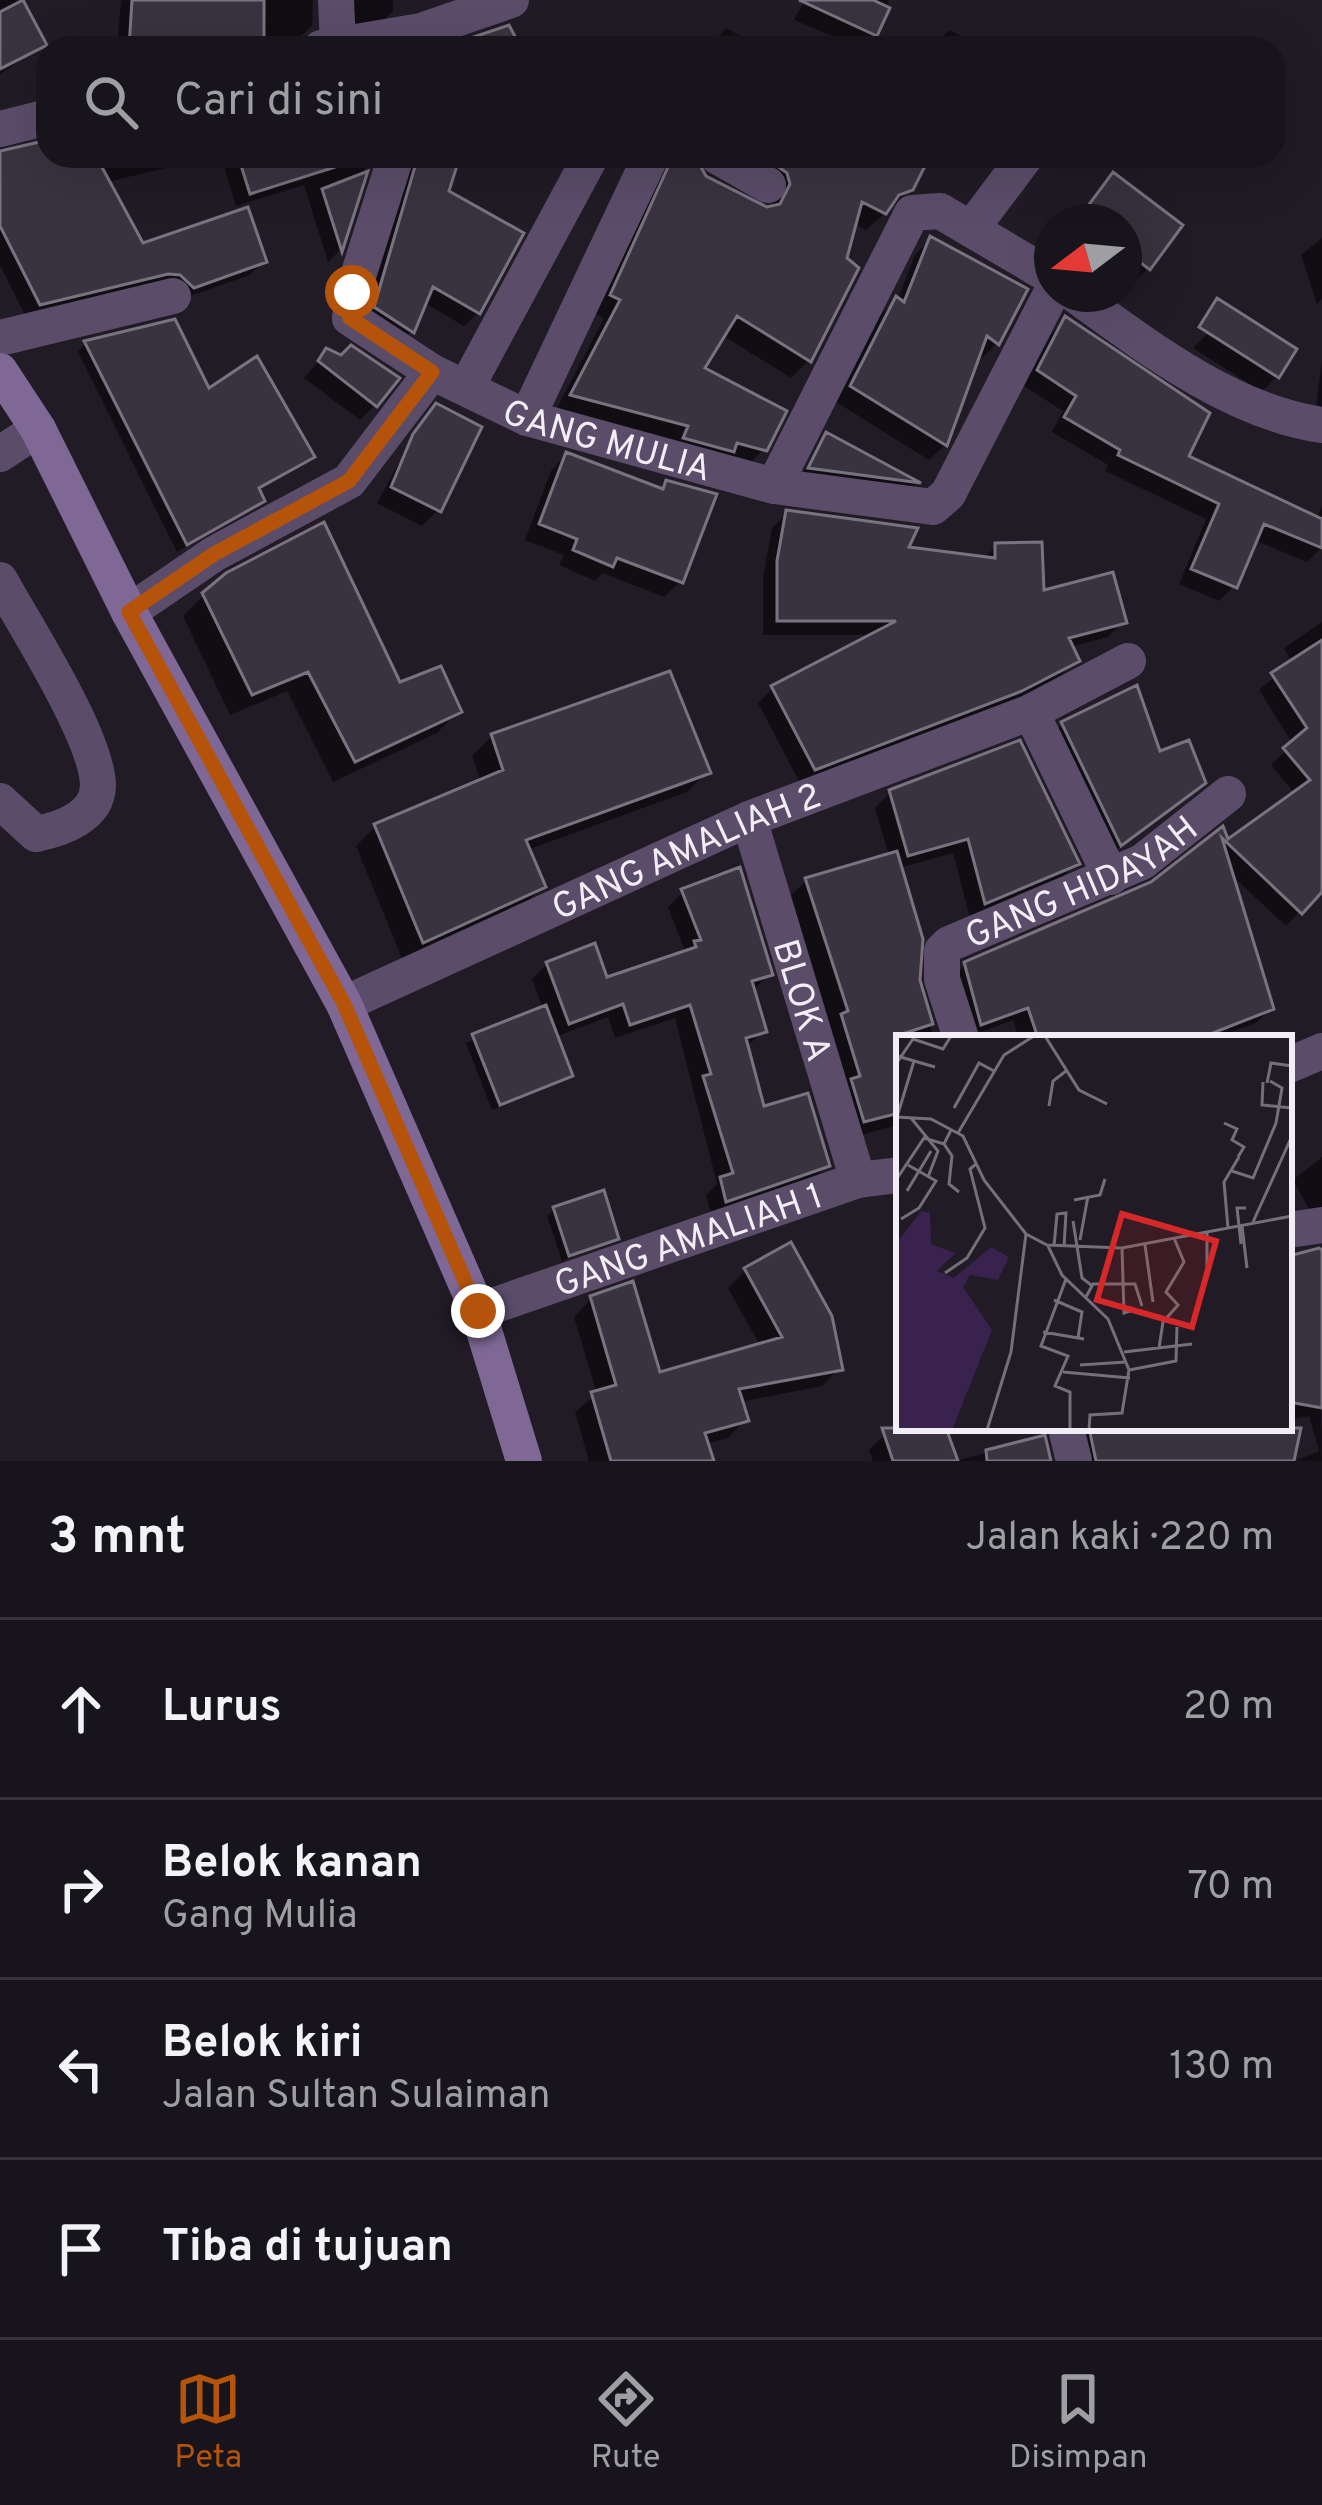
<!DOCTYPE html>
<html lang="id">
<head>
<meta charset="utf-8">
<style>
  :root { --surface:#18141c; --page:#211d25; --text:#f1f3f6; --muted:#9f9ea3; --line:#36333b; --accent:#b45309 }
  body { margin:0; font-family:Overpass,sans-serif; background:var(--page); color:var(--text) }
  .compass { position:absolute; left:1034px; top:204px; width:108px; height:108px; border-radius:50%; background:var(--surface); box-shadow:0 12px 48px #0002; rotate:254deg }
  .stop { position:absolute; width:36px; height:36px; margin:-27px; border:9px solid #b45309; border-radius:50%; background:#fff }
  .stop.end { background:#b45309; border-color:#fff; box-shadow:0 3px 12px #0008 }
  .list { margin:0; padding:0; list-style:none }
  h2 { display:flex; justify-content:space-between; align-items:center; height:156px; margin:0; padding:0 48px; font-size:51px }
  h2 small { font-size:39px; font-weight:400; color:var(--muted) }
  .list li { display:grid; grid-template-columns:78px 1fr auto; gap:36px; align-items:center; box-sizing:border-box; height:180px; padding:0 48px; border-top:3px solid var(--line) }
  .list b { display:block; font-size:45px; white-space:nowrap }
  .list p { margin:0; font-size:39px; white-space:nowrap; color:var(--muted) }
  .list em { font-size:39px; font-style:normal; color:var(--muted) }
  .icon { flex:none; width:66px; height:66px; fill:none; stroke:currentColor; stroke-width:2; stroke-linecap:round; stroke-linejoin:round }
  .map { position:relative; flex:none; width:1322px; height:1461px; overflow:hidden }
  .search { position:absolute; background:var(--surface); box-shadow:0 12px 48px #0002; left:36px; right:36px; top:36px; height:132px; display:flex; align-items:center; gap:30px; box-sizing:border-box; padding:0 42px; border-radius:36px; color:var(--muted); font-size:45px }
  .sheet { height:876px; background:var(--surface) }
  nav { display:flex; justify-content:space-around; align-items:center; box-sizing:border-box; height:168px; border-top:3px solid var(--line); background:var(--surface); font-size:33px; color:var(--muted) }
  nav a { display:grid; justify-items:center; gap:6px }
  nav .on { color:var(--accent) }
  .map>svg:first-child { display:block }
  .shadow { fill:#0007 }
  .building { fill:#39333f; stroke:#797381; stroke-width:3 }
  .lines { fill:none; stroke-linecap:round; stroke-linejoin:round }
  .street { stroke:#5b4d6a; stroke-width:36 }
  .secondary { stroke:#7f6896; stroke-width:36 }
  .route { stroke:#b45309; stroke-width:15 }
  .labels { text-anchor:middle; stroke-width:9; stroke-linejoin:round; paint-order:stroke }
  .street-label { font-size:36px; fill:#f2eef6; stroke:#08070b }
  .inset-road { fill:none; stroke:#746f79; stroke-width:3 }
  .view { fill:#d62828; fill-opacity:0.15; stroke:#d62828; stroke-width:6 }
  .inset-edge { fill:none; stroke:#f2eef6; stroke-width:6 }
</style>
</head>
<body>
<div class="map">
<svg width="1322" height="1461" viewBox="0 0 1322 1461">
  <rect width="100%" height="100%" fill="#201b25"/>
  <path class="shadow" d="M 0,0 L 23,0 L 43,45 L 0,74 Z
    M 121,0 L 313,0 L 312,26 L 296,41 L 298,48 L 117,48 Z
    M 338,0 L 393,0 L 393,11 L 379,25 L 346,31 Z
    M 805,0 L 889,0 L 875,35 L 861,48 L 794,20 Z
    M 726,28 L 763,48 L 707,48 Z
    M 949,30 L 986,48 L 931,48 Z
    M 48,143 L 48,156 L 217,156 L 107,182 L 141,247 L 263,262 L 250,275 L 179,300 L 26,317 L 0,265 L 0,164 Z
    M 221,156 L 369,156 L 339,251 L 328,262 L 304,185 L 236,206 Z
    M 401,156 L 457,156 L 445,192 L 478,313 L 464,326 L 423,302 L 411,331 L 398,345 L 362,321 Z
    M 653,156 L 695,156 L 695,170 L 756,208 L 774,207 L 770,190 L 707,156 L 927,156 L 911,189 L 892,207 L 866,230 L 853,224 L 809,360 L 791,378 L 722,335 L 701,369 L 764,449 L 746,467 L 555,412 L 604,318 L 594,313 Z
    M 1113,176 L 1148,268 L 1133,283 L 1124,277 L 1124,222 L 1075,222 Z
    M 1322,238 L 1322,299 L 1317,304 L 1301,255 Z
    M 930,240 L 997,343 L 982,358 L 977,355 L 945,445 L 929,460 L 836,402 L 880,315 L 897,301 L 915,255 Z
    M 1065,320 L 1185,457 L 1316,520 L 1322,506 L 1322,547 L 1307,562 L 1254,540 L 1234,586 L 1219,601 L 1179,584 L 1206,519 L 1105,471 L 1108,465 L 1052,432 L 1063,411 L 1024,386 L 1051,335 Z
    M 1207,334 L 1277,340 L 1277,376 L 1262,392 L 1193,348 Z
    M 86,343 L 208,392 L 312,457 L 256,491 L 261,500 L 253,509 L 177,552 L 78,352 Z
    M 327,351 L 375,405 L 360,420 L 304,378 Z
    M 1322,359 L 1322,424 L 1314,423 Z
    M 437,407 L 438,510 L 422,526 L 377,503 L 421,423 Z
    M 827,436 L 916,484 L 904,496 L 797,482 Z
    M 566,455 L 660,491 L 667,483 L 680,582 L 664,597 L 603,573 L 595,581 L 559,565 L 564,555 L 525,540 L 551,471 Z
    M 787,513 L 905,550 L 983,559 L 996,546 L 1041,594 L 1123,622 L 1108,637 L 1070,647 L 1076,660 L 1061,675 L 1004,705 L 800,783 L 758,703 L 773,688 L 877,635 L 763,635 L 763,577 L 772,528 Z
    M 204,595 L 399,686 L 458,711 L 437,733 L 333,782 L 287,691 L 230,715 L 183,616 Z
    M 1322,622 L 1322,887 L 1286,926 L 1229,873 L 1271,1008 L 1256,1023 L 1215,1038 L 1019,1038 L 1013,1020 L 966,1038 L 951,979 L 966,964 L 1153,885 L 1222,831 L 1227,844 L 1295,794 L 1271,765 L 1293,744 L 1259,690 L 1292,663 L 1284,648 Z
    M 1063,724 L 1158,755 L 1203,782 L 1106,858 L 1049,738 Z
    M 492,736 L 707,772 L 687,792 L 527,850 L 543,886 L 523,906 L 403,961 L 356,846 L 376,826 L 481,782 L 472,756 Z
    M 891,792 L 1076,863 L 1061,879 L 970,918 L 953,853 L 899,868 L 918,986 L 934,1038 L 899,1038 L 899,1125 L 845,1139 L 787,899 L 807,880 L 889,856 L 875,808 Z
    M 683,892 L 769,974 L 754,990 L 764,1031 L 746,1047 L 762,1110 L 827,1165 L 812,1180 L 711,1215 L 706,1195 L 717,1184 L 675,1018 L 615,1038 L 608,1017 L 555,1037 L 570,1075 L 492,1110 L 466,1043 L 543,1009 L 532,979 L 547,964 L 606,981 L 686,954 L 668,907 Z
    M 1322,1157 L 1322,1211 L 1313,1216 L 1293,1180 Z
    M 554,1209 L 616,1238 L 562,1261 L 547,1216 Z
    M 1318,1251 L 1322,1461 L 1295,1461 L 1319,1451 L 1309,1416 L 1289,1420 L 1289,1258 Z
    M 746,1270 L 839,1369 L 822,1386 L 740,1402 L 745,1420 L 728,1438 L 705,1444 L 710,1461 L 589,1461 L 575,1412 L 597,1394 L 574,1317 L 591,1299 L 658,1376 L 761,1347 L 728,1288 Z
    M 905,1428 L 943,1428 L 955,1461 L 1042,1439 L 1049,1461 L 873,1461 L 869,1450 L 885,1435 Z
    M 1069,1428 L 1192,1428 L 1112,1461 L 1079,1461 Z"/>
  <path class="building" d="M 23,0 L 47,45 L 0,69 L 0,12 Z
    M 132,0 L 264,0 L 264,48 L 129,48 Z
    M 799,0 L 873,0 L 890,8 L 877,36 Z
    M 509,25 L 521,48 L 441,48 Z
    M 48,140 L 48,156 L 96,156 L 143,243 L 248,207 L 267,262 L 194,288 L 180,275 L 168,274 L 40,305 L 0,226 L 0,151 Z
    M 238,156 L 347,156 L 348,163 L 250,194 Z
    M 418,156 L 460,156 L 449,191 L 524,233 L 480,314 L 433,287 L 414,333 L 374,307 Z
    M 673,156 L 695,156 L 706,176 L 767,207 L 780,204 L 790,184 L 787,173 L 763,156 L 930,156 L 913,190 L 899,195 L 886,214 L 862,202 L 847,258 L 859,268 L 811,362 L 737,316 L 705,368 L 787,411 L 767,451 L 737,443 L 734,452 L 683,438 L 688,426 L 570,395 L 620,300 L 610,295 Z
    M 368,171 L 342,252 L 322,189 Z
    M 1113,172 L 1183,225 L 1150,270 L 1124,250 L 1124,222 L 1076,222 Z
    M 930,236 L 1028,289 L 999,345 L 987,336 L 947,446 L 850,386 L 896,296 L 904,302 Z
    M 1217,298 L 1297,349 L 1279,378 L 1199,327 Z
    M 1065,316 L 1210,413 L 1189,456 L 1322,519 L 1322,548 L 1264,524 L 1237,588 L 1191,569 L 1219,504 L 1118,455 L 1120,450 L 1064,417 L 1076,396 L 1037,370 Z
    M 175,319 L 209,388 L 257,356 L 315,457 L 259,488 L 265,501 L 187,545 L 84,341 Z
    M 351,345 L 400,378 L 377,407 L 318,361 L 326,348 L 341,355 Z
    M 436,403 L 482,427 L 441,512 L 391,487 L 413,434 Z
    M 826,432 L 921,483 L 808,468 Z
    M 566,452 L 663,489 L 666,480 L 717,494 L 683,583 L 617,558 L 613,567 L 573,550 L 577,539 L 539,524 Z
    M 786,510 L 918,528 L 909,547 L 995,558 L 995,543 L 1042,542 L 1044,590 L 1113,572 L 1127,623 L 1069,638 L 1080,661 L 1022,691 L 815,770 L 771,686 L 896,621 L 777,621 L 777,561 Z
    M 324,522 L 400,682 L 441,666 L 462,712 L 355,762 L 308,672 L 252,695 L 202,593 L 226,573 Z
    M 1322,640 L 1322,892 L 1302,914 L 1222,838 L 1274,1009 L 1200,1038 L 1038,1038 L 1028,1008 L 981,1025 L 964,962 L 1151,882 L 1223,826 L 1228,839 L 1310,780 L 1283,748 L 1307,728 L 1271,673 Z
    M 670,671 L 711,773 L 526,840 L 546,887 L 423,943 L 374,824 L 503,770 L 491,734 Z
    M 1137,685 L 1160,751 L 1189,740 L 1206,783 L 1121,846 L 1061,722 Z
    M 1020,740 L 1080,864 L 985,904 L 968,839 L 908,856 L 889,790 Z
    M 897,851 L 923,939 L 920,980 L 933,1024 L 899,1035 L 899,1113 L 864,1122 L 851,1079 L 860,1076 L 841,1014 L 848,1011 L 805,878 Z
    M 740,867 L 773,975 L 752,981 L 767,1032 L 746,1038 L 764,1106 L 808,1093 L 830,1166 L 726,1202 L 720,1177 L 733,1173 L 703,1076 L 711,1074 L 690,1005 L 630,1025 L 623,1004 L 569,1024 L 546,962 L 595,943 L 607,977 L 696,947 L 694,941 L 701,940 L 681,889 Z
    M 546,1005 L 573,1076 L 500,1105 L 472,1034 Z
    M 604,1190 L 619,1239 L 569,1256 L 553,1207 Z
    M 791,1242 L 832,1316 L 843,1370 L 739,1389 L 749,1421 L 705,1433 L 714,1461 L 611,1461 L 591,1392 L 616,1385 L 590,1296 L 633,1281 L 660,1372 L 782,1337 L 744,1268 Z
    M 1319,1248 L 1322,1250 L 1322,1408 L 1289,1402 L 1289,1256 Z
    M 882,1428 L 946,1428 L 958,1461 L 893,1461 Z
    M 1089,1428 L 1301,1428 L 1294,1461 L 1096,1461 Z
    M 1045,1435 L 1051,1461 L 987,1461 L 986,1450 Z"/>
  <g class="lines">
    <g class="street">
      <path d="M 336,0 L 338,45"/>
      <path d="M 321,48 L 421,31 L 511,0"/>
      <path d="M 0,129 L 48,117"/>
      <path d="M 396,156 L 353,292 L 350,318 L 432,372"/>
      <path d="M 717,156 L 768,185"/>
      <path d="M 971,229 L 1026,156"/>
      <path d="M 1074,294 C 1147,347 1232,412 1322,425"/>
      <path d="M 0,338 L 173,296"/>
      <path d="M 466,388 L 591,156"/>
      <path d="M 527,418 L 651,156"/>
      <path d="M 0,454 L 38,429"/>
      <path d="M 774,486 L 912,213 L 940,211 L 1052,277"/>
      <path d="M 0,580 C 25,626 98,738 98,786 C 97,817 61,829 36,834 L 0,801"/>
      <path id="s1" d="M 129,612 L 214,554 L 349,481 L 432,372 L 527,418 L 774,486 L 933,507 L 948,494 L 1052,292"/>
      <path d="M 1031,712 L 1111,877"/>
      <path id="s2" d="M 749,819 L 858,1180"/>
      <path id="s3" d="M 344,1004 L 749,819 L 1031,712 L 1128,661"/>
      <path id="s4" d="M 961,1038 L 942,979 L 942,951 L 949,944 L 1142,862 L 1228,794"/>
      <path d="M 1289,1065 L 1322,1051"/>
      <path d="M 1289,1230 L 1322,1225"/>
      <path id="s5" d="M 478,1311 L 858,1180 L 899,1175"/>
      <path d="M 1066,1428 L 1074,1461"/>
    </g>
    <path class="secondary" d="M 0,371 L 38,429 L 129,612 L 344,1004 L 478,1311 L 524,1461"/>
  </g>
  <g class="lines">
    <path class="route" d="M 352,292 L 350,318 L 432,372 L 349,481 L 214,554 L 129,612 L 344,1004 L 478,1311"/>
  </g>
  <g class="labels">
    <g class="street-label">
      <text dy="13" stroke="none"><textPath href="#s1" startOffset="582">GANG MULIA</textPath></text>
      <text dy="13" stroke="none"><textPath href="#s3" startOffset="375">GANG AMALIAH 2</textPath></text>
      <text dy="13" stroke="none"><textPath href="#s4" startOffset="246">GANG HIDAYAH</textPath></text>
      <text dy="13" stroke="none"><textPath href="#s2" startOffset="189">BLOK A</textPath></text>
      <text dy="13" stroke="none"><textPath href="#s5" startOffset="222">GANG AMALIAH 1</textPath></text>
    </g>
  </g>
  <g transform="translate(896 1035)">
    <rect width="396" height="396" fill="#201b25"/>
    <path d="M 25,176 L 34,178 L 35,209 L 59,218 L 41,236 L 58,243 L 95,212 L 113,222 L 102,245 L 74,240 L 67,252 L 96,295 L 56,395 L 0,395 L 0,209 Z" fill="#39224e"/>
    <path class="inset-road" d="M 149,1 L 183,55 L 211,69M 1,21 L 39,32M 0,29 L 17,4 L 47,14 L 55,1M 367,47 L 366,70 L 396,73M 371,48 L 375,28 L 396,31M 153,71 L 157,46 L 170,36M 58,73 L 83,28 L 98,36M 0,82 L 35,84 L 67,101 L 88,145 L 130,199 L 115,317 L 91,395M 1,82 L 18,26M 15,83 L 42,116 L 32,142M 328,88 L 341,94 L 336,105 L 348,112 L 342,122M 62,98 L 108,20 L 138,1M 48,109 L 56,121 L 53,149 L 63,157M 336,136 L 357,143 L 380,88 L 386,53 L 374,46M 0,145 L 28,103 L 48,109 L 55,95M 11,156 L 35,116M 178,165 L 204,160 L 209,144M 5,184 L 23,173 L 40,146 L 12,130M 177,186 L 186,243 L 195,250M 357,187 L 396,101M 346,191 L 351,233M 332,193 L 328,147 L 343,122M 311,197 L 311,243M 130,199 L 151,210 L 226,213 L 396,181M 184,205 L 192,161M 345,209 L 341,173 L 350,173M 249,210 L 257,267M 152,211 L 166,240 L 212,284 L 233,335 L 226,378 L 194,380 L 193,395M 158,211 L 161,179 L 170,178 L 168,212M 226,213 L 228,278 L 237,275M 49,238 L 71,223 L 89,193 L 74,134 L 80,129M 170,244 L 145,311 L 172,321 L 159,351 L 174,357 L 174,395M 190,262 L 197,249 L 239,249 L 246,271M 158,265 L 186,277 L 182,303M 147,297 L 188,304M 263,313 L 267,287 L 282,270 L 270,257 L 288,227 L 278,203M 228,317 L 296,309M 184,330 L 230,327M 233,335 L 280,326 L 281,292M 167,337 L 234,343"/>
    <path class="view" d="M 226,179 L 320,206 L 296,292 L 201,265 Z"/>
    <rect width="396" height="396" class="inset-edge"/>
  </g>
</svg>
<svg class="compass" viewBox="-18 -18 36 36"><path d="M0-13l5 13h-10z" fill="#e53935"/><path d="M0 13l5-13h-10z" fill="#9f9ea3"/></svg>
<div class="stop" style="left:352px;top:292px"></div>
<div class="stop end" style="left:478px;top:1311px"></div>
<div class="search"><svg class="icon" aria-label="search" viewBox="0 0 24 24"><circle cx="10" cy="10" r="6"/><path d="M15 15l6 6"/></svg>Cari di sini</div>
</div>
<section class="sheet">
<h2>3 mnt<small>Jalan kaki · 220 m</small></h2>
<ul class="list">
<li><svg class="icon" aria-label="ahead" viewBox="0 0 24 24"><path d="M12 20V5M6 11l6-6 6 6"/></svg><div><b>Lurus</b></div><em>20 m</em></li>
<li><svg class="icon" aria-label="right" viewBox="0 0 24 24"><path d="M7 20v-9h11M14 6l5 5-5 5"/></svg><div><b>Belok kanan</b><p>Gang Mulia</p></div><em>70 m</em></li>
<li><svg class="icon" aria-label="left" viewBox="0 0 24 24"><path d="M17 20v-9H6M10 6l-5 5 5 5"/></svg><div><b>Belok kiri</b><p>Jalan Sultan Sulaiman</p></div><em>130 m</em></li>
<li><svg class="icon" aria-label="arrive" viewBox="0 0 24 24"><path d="M6 21V4h12l-3 4 3 4H6"/></svg><div><b>Tiba di tujuan</b></div></li>
</ul>
</section>
<nav>
<a class="on"><svg class="icon" aria-label="map" viewBox="0 0 24 24"><path d="M3 6l6-2 6 2 6-2v14l-6 2-6-2-6 2zM9 4v14M15 6v14"/></svg>Peta</a>
<a><svg class="icon" aria-label="directions" viewBox="0 0 24 24"><path d="M12 3l9 9-9 9-9-9zM9 14v-3h6M13 9l2 2-2 2"/></svg>Rute</a>
<a><svg class="icon" aria-label="saved" viewBox="0 0 24 24"><path d="M7 4h10v16l-5-4-5 4z"/></svg>Disimpan</a>
</nav>
</body>
</html>
